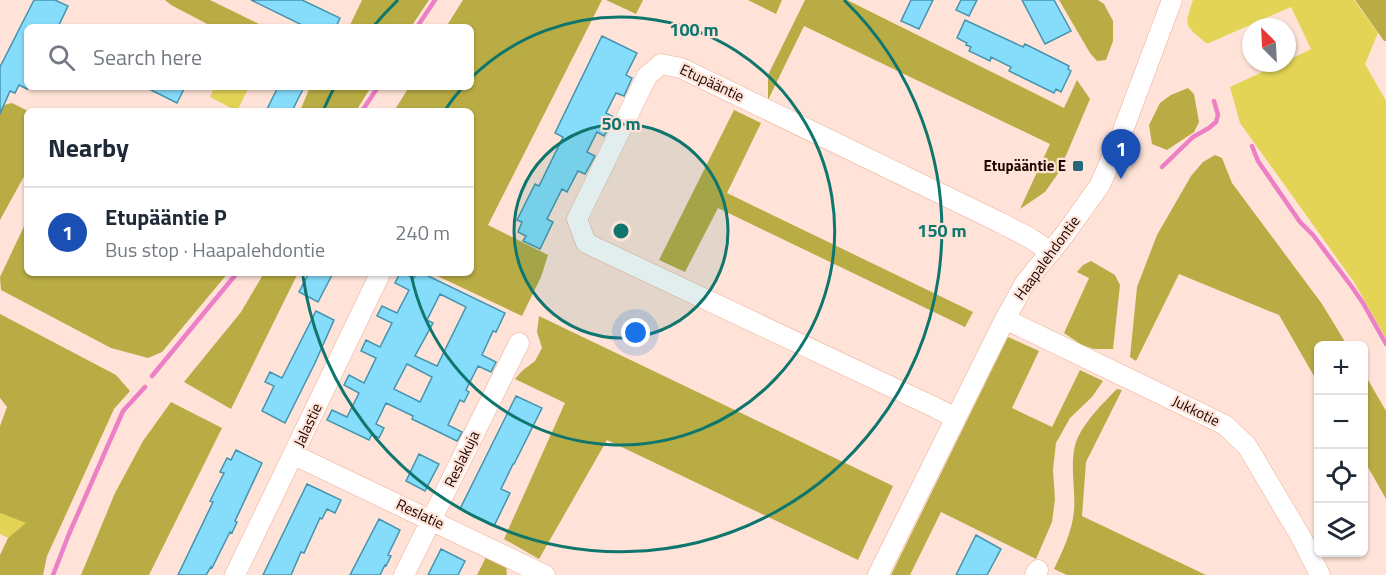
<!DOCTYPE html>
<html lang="en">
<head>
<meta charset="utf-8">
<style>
  :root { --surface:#fff; --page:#f2f2f3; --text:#1f2937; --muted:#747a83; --line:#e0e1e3; --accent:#7c3aed }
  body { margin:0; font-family:"Titillium Web",sans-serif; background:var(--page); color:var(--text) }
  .controls { position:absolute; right:18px; bottom:18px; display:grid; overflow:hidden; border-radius:9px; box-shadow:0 2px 4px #0004 }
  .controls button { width:54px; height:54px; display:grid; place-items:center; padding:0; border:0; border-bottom:2px solid var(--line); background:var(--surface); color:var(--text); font:30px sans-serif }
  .compass { position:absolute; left:1242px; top:18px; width:54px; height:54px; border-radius:50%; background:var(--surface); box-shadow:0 2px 4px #0004; rotate:336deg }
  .you { position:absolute; left:636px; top:333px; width:21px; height:21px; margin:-15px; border:4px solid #fff; border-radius:50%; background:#1a73e8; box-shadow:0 0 0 9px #1a73e833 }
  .badge { display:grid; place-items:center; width:39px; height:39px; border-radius:50%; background:var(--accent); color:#fff; font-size:20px; font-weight:700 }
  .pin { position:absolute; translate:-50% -50px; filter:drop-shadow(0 2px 3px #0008) }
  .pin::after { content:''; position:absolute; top:32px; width:21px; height:18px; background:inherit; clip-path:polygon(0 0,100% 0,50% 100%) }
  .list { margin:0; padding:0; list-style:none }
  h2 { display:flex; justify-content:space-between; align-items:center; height:78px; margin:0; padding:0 24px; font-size:26px }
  h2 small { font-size:20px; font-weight:400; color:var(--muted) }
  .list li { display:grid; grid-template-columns:39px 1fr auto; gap:18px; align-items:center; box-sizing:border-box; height:90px; padding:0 24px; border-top:2px solid var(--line) }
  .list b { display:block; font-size:22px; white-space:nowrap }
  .list p { margin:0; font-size:20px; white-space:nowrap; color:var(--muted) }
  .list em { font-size:20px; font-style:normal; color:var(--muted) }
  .icon { flex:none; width:33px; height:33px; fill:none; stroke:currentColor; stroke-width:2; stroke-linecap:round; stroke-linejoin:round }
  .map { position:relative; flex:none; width:1386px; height:575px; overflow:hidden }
  .search { position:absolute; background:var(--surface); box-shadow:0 2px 4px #0004; left:24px; top:24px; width:450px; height:66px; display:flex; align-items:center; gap:15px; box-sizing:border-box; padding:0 21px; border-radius:9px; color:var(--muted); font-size:22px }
  .panel { position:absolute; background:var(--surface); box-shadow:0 2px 4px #0004; left:24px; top:108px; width:450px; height:168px; border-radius:9px }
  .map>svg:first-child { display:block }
  .green { fill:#e3d456 }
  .forest { fill:#b9ac44 }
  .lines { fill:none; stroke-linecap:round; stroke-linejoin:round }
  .stream { stroke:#ec7fc5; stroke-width:4.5 }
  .building { fill:#85ddfb; stroke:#4594ad; stroke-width:1.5; fill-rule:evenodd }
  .minor-casing { stroke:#efad93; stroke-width:21 }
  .minor { stroke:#fff; stroke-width:20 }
  .ring { fill:none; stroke:#0f766e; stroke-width:3 }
  .poi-dot { fill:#27677c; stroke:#ffe3d8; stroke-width:2 }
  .labels { text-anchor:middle; stroke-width:4.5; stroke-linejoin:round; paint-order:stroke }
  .street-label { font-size:15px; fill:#1c0601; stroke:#ffe3d8 }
  .poi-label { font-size:15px; font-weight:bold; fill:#1c0601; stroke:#ffe3d8; text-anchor:end }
  .centre { fill:#0f766e; stroke:#ffe3d8; stroke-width:3 }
  .ring-label { font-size:18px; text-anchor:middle; font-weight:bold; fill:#0f766e; stroke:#ffe3d8; stroke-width:4.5; stroke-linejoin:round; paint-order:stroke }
</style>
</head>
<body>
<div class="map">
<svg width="1386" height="575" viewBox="0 0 1386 575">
  <rect width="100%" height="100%" fill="#ffe3d8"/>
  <path class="green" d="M 1193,0 L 1354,0 L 1378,33 L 1365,64 L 1386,101 L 1386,339 L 1354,282 L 1240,123 L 1230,87 L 1282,63 L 1287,63 L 1287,61 L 1311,49 L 1291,7 L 1209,43 L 1206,43 C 1184,24 1184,28 1193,0 Z
    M 214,87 L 249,87 L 237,111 L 210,97 Z
    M 0,513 L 27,523 L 8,538 L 0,534 Z"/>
  <path class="forest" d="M 165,0 L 210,0 L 265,27 L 213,27 L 171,5 Z
    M 362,0 L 429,0 L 411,27 L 349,27 Z
    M 463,0 L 602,0 L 488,225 L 548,255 L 541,277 L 522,316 L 431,273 L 471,273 L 471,111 L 394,111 L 409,87 L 471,87 L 471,27 L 446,27 Z
    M 606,0 L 643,0 L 636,14 Z
    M 748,0 L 782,0 L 776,14 Z
    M 805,0 L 847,0 L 1064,108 L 1077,80 L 1090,99 L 1059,172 L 1045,192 L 1020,209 L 1050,144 L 804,26 L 768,100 L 768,75 Z
    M 1059,0 L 1098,0 L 1104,4 L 1113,21 L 1113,41 L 1106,60 L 1097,61 L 1090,53 Z
    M 1355,0 L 1386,0 L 1386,41 L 1384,41 Z
    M 310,87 L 371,87 L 356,111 L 300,111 Z
    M 1188,88 L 1194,94 L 1199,122 L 1194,132 L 1167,150 L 1152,144 L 1149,125 L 1160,103 L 1171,95 Z
    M 12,103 L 28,111 L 27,111 L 27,171 L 0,220 L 0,106 Z
    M 734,110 L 761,123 L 727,193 L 973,312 L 965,327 L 718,208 L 685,272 L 659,260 Z
    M 1215,155 L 1222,158 L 1232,183 L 1322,304 L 1347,345 L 1318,346 L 1318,383 L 1279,315 L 1179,274 L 1136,361 L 1130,357 L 1137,287 L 1157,235 L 1191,176 L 1203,162 Z
    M 27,220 L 27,273 L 228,273 L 162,352 L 148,358 L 111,348 L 1,290 L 0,277 Z
    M 1091,261 L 1115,275 L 1120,285 L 1113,349 L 1094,349 L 1082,345 L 1064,333 L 1089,278 L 1077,272 L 1083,265 Z
    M 264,273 L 298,273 L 231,409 L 184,382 L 241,312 Z
    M 0,314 L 116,375 L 130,391 L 114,409 L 47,556 L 43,575 L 0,575 L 0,555 L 8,538 L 26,523 L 0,513 L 0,426 L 7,407 L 0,398 Z
    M 539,316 L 893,486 L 858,560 L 607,440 L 539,559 L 504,539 L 565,403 L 515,379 L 522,371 L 535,361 L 542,348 L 537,332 Z
    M 1008,337 L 1039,351 L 1012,408 L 1052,427 L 1080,370 L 1103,381 L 1092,397 L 1070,418 L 1056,443 L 1053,470 L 1055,499 L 1052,522 L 1036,559 L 941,512 L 910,575 L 891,575 Z
    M 1364,373 L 1386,411 L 1386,499 L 1364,460 Z
    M 1117,389 L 1122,390 L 1086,462 L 1082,516 L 1206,575 L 1067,575 L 1054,569 C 1063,550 1072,532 1074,511 C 1076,487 1068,459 1078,437 C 1087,419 1103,403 1117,389 Z
    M 171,402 L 222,428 L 149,575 L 81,575 L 115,493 L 143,441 Z
    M 486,557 L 506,566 L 507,575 L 477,575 Z"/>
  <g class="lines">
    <path class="stream" d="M 417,27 L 435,0
      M 362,111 L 378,87
      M 1252,146 L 1258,161 L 1300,222 L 1313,235 L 1352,287 L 1363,303 L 1386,344
      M 1162,167 L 1193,137 L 1209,128 L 1216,122 L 1218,115 L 1214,101
      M 152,376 L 237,273
      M 53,575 L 69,534 L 123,411 L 145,387"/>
  </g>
  <path class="building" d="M 34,0 L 55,0 L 68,6 L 58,27 L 27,27 L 27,89 L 19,85 L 15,93 L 10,91 L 0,114 L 0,67 Z
    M 251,0 L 302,0 L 340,18 L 336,27 L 306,27 Z
    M 911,0 L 933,0 L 919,29 L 901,21 Z
    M 961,0 L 977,0 L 969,16 L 956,10 Z
    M 1022,0 L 1054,0 L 1071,31 L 1045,44 Z
    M 965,20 L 1023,47 L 1025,44 L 1069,66 L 1068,69 L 1071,71 L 1061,92 L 1056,89 L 1054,93 L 1009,71 L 1011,67 L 991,57 L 990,61 L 969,51 L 971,47 L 966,45 L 967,43 L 957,38 Z
    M 602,36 L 637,53 L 626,75 L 632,78 L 624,96 L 616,93 L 606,113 L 614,117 L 604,136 L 597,132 L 587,152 L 595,156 L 585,174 L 578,171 L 567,192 L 562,189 L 547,219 L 553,222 L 540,249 L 523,241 L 526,236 L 518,232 L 522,222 L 517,220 L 535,184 L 539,186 L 563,137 L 555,133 Z
    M 145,87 L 185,87 L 177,103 Z
    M 278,87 L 304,87 L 292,111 L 266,111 Z
    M 309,273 L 333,273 L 318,302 L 299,292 Z
    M 400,273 L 403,273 L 414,278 L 416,273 L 422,273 L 505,313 L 496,332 L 493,331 L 482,355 L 496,362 L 491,372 L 478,366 L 466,390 L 469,392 L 464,402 L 460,400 L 448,425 L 462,432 L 457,441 L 412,419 L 413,416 L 386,403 L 376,424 L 384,428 L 379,438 L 372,434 L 369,440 L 327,420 L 332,410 L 347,417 L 359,393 L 344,385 L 349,375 L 364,383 L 376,358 L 361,351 L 366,340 L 380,347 L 392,323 L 377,316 L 382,306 L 397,313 L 409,290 L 395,283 ZM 440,294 L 466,307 L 437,366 L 415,356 L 433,323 L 427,320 ZM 407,364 L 432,377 L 420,402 L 394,389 Z
    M 316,311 L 334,320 L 315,363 L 285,423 L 262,411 L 274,386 L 265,382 L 270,372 L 282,378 Z
    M 516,396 L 542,408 L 514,464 L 513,464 L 501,489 L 510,493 L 494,526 L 460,509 Z
    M 236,450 L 262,463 L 235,521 L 237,522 L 232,533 L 230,532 L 212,568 L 211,567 L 206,575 L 178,575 L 213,502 L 210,501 L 224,473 L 220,472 L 227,458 L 231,460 Z
    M 419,454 L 439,464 L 425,491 L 406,481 Z
    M 307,484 L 341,500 L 335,513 L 327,509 L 322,519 L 320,518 L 304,553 L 301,552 L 291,575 L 263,575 Z
    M 379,519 L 400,530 L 388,555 L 391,556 L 386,566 L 385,565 L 380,575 L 350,575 Z
    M 976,535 L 1001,549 L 987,575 L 956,575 Z
    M 441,549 L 465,561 L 458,575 L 428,575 Z"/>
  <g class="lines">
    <g class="minor-casing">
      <path id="minor" d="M 1005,319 L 1225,425 L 1247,446 L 1301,537 L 1320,575
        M 956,418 L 934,407 L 586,243 L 577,219 L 647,76 L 661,64 L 681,68 L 999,222 L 1030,238 L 1051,252
        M 294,455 L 545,575
        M 235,575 L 380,274
        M 404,575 L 519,343
        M 878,575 L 1005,319 L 1025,283 L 1065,234 L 1100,185 L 1119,141 L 1172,0
        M 1035,575 L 1038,570"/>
    </g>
    <use href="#minor" class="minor"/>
  </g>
  <circle cx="621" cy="231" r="107" fill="#0f766e" fill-opacity=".12"/>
  <g class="ring">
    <circle cx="621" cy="231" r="107"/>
    <path d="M445 110A214 214 0 0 1 462 88M471 78A214 214 0 1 1 411 274"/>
    <path d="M323 111A321 321 0 0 1 334 88M373 27A321 321 0 0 1 398 0M844 0A321 321 0 1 1 303 276"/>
  </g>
  <rect class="poi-dot" x="1072" y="160" width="12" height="12" rx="3"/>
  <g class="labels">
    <g class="street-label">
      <text transform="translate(712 83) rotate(25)" y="5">Etupääntie</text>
      <text transform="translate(1047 258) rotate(-54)" y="5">Haapalehdontie</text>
      <text transform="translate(1196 411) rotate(26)" y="5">Jukkotie</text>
      <text transform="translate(308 425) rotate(-65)" y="5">Jalastie</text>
      <text transform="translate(462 459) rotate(-64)" y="5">Reslakuja</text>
      <text transform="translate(420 514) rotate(25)" y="5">Reslatie</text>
    </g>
    <g class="poi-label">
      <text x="1066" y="171">Etupääntie E</text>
    </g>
  </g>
  <circle cx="621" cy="231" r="9" class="centre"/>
  <g class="ring-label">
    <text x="694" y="36">100 m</text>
    <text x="621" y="130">50 m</text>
    <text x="942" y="237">150 m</text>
  </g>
</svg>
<div class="controls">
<button>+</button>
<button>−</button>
<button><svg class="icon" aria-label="locate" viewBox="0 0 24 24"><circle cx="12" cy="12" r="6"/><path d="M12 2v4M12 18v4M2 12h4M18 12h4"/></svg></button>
<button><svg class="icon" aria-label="layers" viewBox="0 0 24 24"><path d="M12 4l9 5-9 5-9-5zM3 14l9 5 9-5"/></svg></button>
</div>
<svg class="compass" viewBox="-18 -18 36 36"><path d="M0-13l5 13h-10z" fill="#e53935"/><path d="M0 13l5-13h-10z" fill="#747a83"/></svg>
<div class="you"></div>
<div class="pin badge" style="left:1121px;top:179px;background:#1a4fb4">1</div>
<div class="search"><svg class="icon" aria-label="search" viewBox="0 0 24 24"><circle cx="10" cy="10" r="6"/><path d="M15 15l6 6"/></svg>Search here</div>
<section class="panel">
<h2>Nearby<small></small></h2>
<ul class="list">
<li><span class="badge" style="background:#1a4fb4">1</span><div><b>Etupääntie P</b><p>Bus stop · Haapalehdontie</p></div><em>240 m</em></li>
</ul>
</section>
</div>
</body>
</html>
